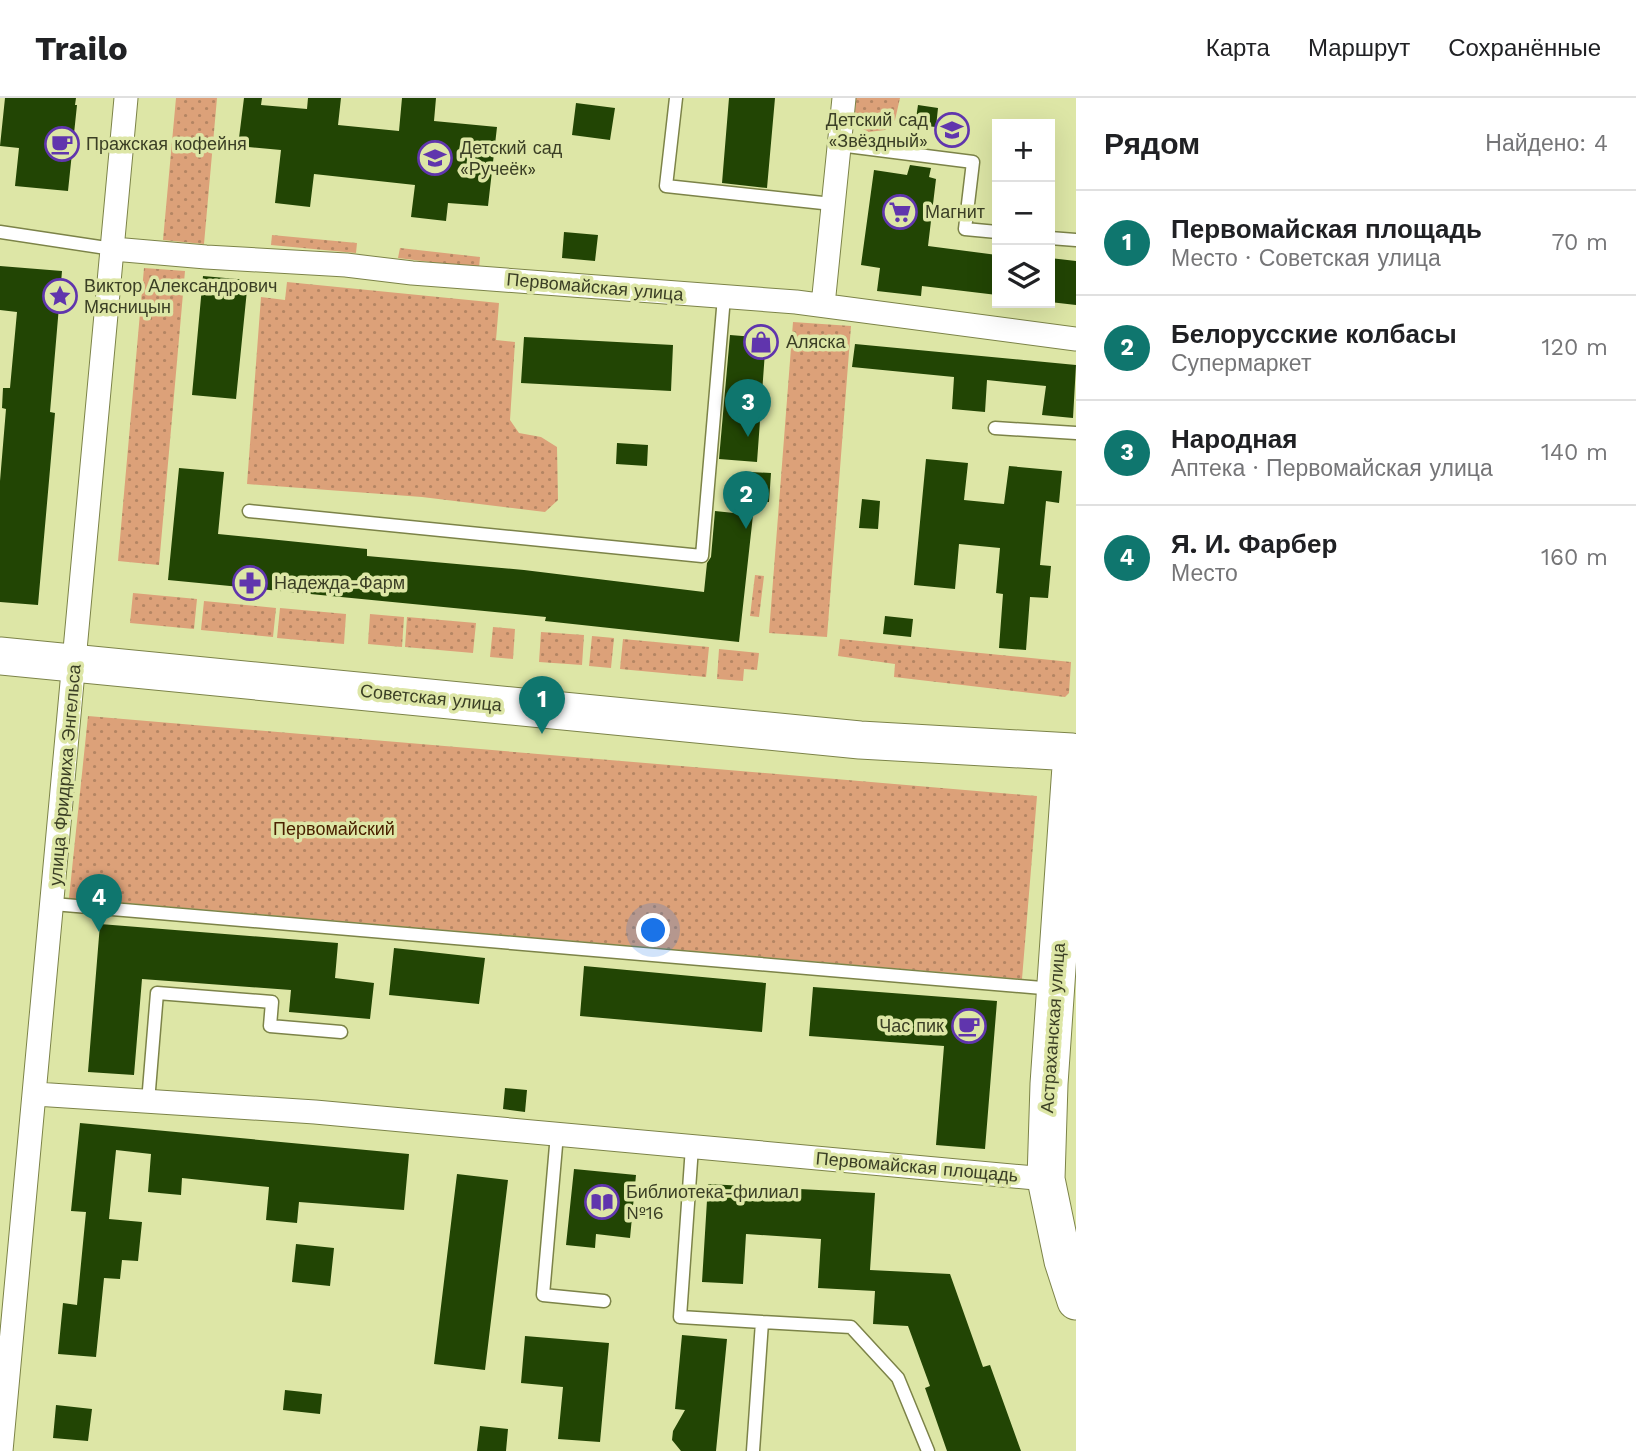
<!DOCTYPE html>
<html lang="ru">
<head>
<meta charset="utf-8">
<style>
  :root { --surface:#fff; --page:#f2f2f2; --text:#202124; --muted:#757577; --line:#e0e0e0; --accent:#0f766e }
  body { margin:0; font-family:"Work Sans",sans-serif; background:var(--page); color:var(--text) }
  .controls { position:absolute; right:21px; top:21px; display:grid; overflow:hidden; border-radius:0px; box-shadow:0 7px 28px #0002 }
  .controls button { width:63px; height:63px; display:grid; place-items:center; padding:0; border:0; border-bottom:2px solid var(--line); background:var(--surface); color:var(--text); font:35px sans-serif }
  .you { position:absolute; left:654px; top:833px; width:24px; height:24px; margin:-18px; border:5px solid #fff; border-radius:50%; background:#1a73e8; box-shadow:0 0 0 10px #1a73e833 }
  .badge { display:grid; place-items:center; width:46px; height:46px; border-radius:50%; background:var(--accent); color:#fff; font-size:23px; font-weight:700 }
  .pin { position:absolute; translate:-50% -58px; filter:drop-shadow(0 2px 4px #0008) }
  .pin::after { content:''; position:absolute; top:37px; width:24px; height:21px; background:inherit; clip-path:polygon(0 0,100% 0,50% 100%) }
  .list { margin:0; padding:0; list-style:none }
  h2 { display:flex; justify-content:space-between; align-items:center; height:91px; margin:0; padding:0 28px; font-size:30px }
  h2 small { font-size:23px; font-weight:400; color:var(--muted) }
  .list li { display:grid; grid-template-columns:46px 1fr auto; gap:21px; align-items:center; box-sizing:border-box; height:105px; padding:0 28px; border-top:2px solid var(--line) }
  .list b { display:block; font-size:26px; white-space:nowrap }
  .list p { margin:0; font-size:23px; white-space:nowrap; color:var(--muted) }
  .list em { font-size:23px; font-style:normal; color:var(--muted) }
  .icon { flex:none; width:38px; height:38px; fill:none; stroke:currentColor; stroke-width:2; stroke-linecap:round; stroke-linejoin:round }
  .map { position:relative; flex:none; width:1076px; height:1353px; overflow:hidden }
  header { display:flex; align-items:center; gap:42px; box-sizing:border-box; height:98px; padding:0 35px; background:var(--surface); border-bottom:2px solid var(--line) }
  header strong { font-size:33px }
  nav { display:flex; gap:38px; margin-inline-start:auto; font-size:24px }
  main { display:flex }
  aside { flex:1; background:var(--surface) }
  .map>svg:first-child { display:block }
  .grass { fill:url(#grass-dots) }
  .building { fill:#224504 }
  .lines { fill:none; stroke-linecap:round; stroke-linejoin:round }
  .lane-casing { stroke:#7c8348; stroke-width:15 }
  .street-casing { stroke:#7c8348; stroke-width:25 }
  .primary-casing { stroke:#7c8348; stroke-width:39 }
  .lane { stroke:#fff; stroke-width:12 }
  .street { stroke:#fff; stroke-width:23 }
  .primary { stroke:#fff; stroke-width:37 }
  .labels { text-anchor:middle; stroke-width:7; stroke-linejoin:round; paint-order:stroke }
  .poi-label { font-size:18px; fill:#3b3f25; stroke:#dde6a6; text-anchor:start }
  .street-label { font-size:18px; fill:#3b3f25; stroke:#dde6a6 }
  .park-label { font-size:18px; fill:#4b2100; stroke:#dde6a6 }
</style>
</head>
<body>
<header>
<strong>Trailo</strong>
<nav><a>Карта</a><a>Маршрут</a><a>Сохранённые</a></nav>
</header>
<main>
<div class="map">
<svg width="1076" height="1353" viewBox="0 0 1076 1353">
  <defs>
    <pattern id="grass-dots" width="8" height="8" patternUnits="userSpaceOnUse" patternTransform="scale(1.75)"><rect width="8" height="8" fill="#dca179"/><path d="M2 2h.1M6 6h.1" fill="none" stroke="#b48563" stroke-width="1.8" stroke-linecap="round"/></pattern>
  </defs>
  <rect width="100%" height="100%" fill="#dde6a6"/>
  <path class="grass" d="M 176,0 L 217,0 L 204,146 L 163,142 Z
    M 856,0 L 900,0 L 895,22 L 885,32 L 868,34 L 854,25 Z
    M 272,137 L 357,145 L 356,155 L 271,147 Z
    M 400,150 L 480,159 L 479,170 L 398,160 Z
    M 144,170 L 185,173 L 159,467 L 118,463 Z
    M 287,184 L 499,205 L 496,242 L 515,244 L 510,322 L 519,335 L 541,339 L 557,349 L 558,402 L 545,414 L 422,399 L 247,386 L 261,199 L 285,202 Z
    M 793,224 L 851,228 L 827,539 L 769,535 Z
    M 755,477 L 764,478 L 759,519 L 750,518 Z
    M 133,495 L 197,501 L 194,531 L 130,525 Z
    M 204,503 L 276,510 L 273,539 L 201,532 Z
    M 280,510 L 346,516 L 344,546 L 277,540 Z
    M 370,516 L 404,519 L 402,549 L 368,546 Z
    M 407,519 L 476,525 L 473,555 L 405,549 Z
    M 493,529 L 515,531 L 513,561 L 490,559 Z
    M 541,534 L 584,537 L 582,567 L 539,564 Z
    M 592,538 L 614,540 L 611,570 L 589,568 Z
    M 623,541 L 709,549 L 706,579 L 620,571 Z
    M 840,541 L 1071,564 L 1069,595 L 1065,599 L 894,579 L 895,566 L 838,558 Z
    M 719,551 L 759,555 L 757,572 L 744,571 L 743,583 L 717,581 Z
    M 88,618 L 1037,698 L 1022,881 L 69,800 Z"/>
  <path class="building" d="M 5,0 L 76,0 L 75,7 L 77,7 L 68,93 L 15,88 L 19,50 L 0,48 Z
    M 244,0 L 262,0 L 261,7 L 307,11 L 308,0 L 341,0 L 338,27 L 399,33 L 402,0 L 436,0 L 434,23 L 497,29 L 488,108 L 448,105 L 446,123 L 411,119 L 415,87 L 314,76 L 310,109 L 275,105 L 281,52 L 238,48 Z
    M 729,0 L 775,0 L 767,90 L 722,85 Z
    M 576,5 L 615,10 L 610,42 L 572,37 Z
    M 918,7 L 938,10 L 936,29 L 915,27 Z
    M 910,67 L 931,70 L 929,79 L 936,81 L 928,148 L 997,157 L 997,197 L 922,188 L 921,198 L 877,193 L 880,170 L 861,167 L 874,72 L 907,77 Z
    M 564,134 L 598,137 L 595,163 L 562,160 Z
    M 1050,160 L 1076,163 L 1076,207 L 1050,204 Z
    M 0,168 L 62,173 L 50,314 L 55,315 L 38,507 L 0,504 L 0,383 L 6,311 L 2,310 L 3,290 L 10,290 L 17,214 L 0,212 Z
    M 203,178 L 248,182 L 236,301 L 192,297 Z
    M 730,237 L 766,240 L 757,364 L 719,361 Z
    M 524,239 L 673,247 L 671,293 L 521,285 Z
    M 855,246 L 1076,267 L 1073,320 L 1042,317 L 1046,288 L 987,282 L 985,314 L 952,311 L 954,279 L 852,269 Z
    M 617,345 L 648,347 L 647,368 L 616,366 Z
    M 926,361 L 968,365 L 964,402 L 1004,406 L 1009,368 L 1062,373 L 1059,405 L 1046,403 L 1040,467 L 1051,468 L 1048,500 L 1030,499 L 1026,552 L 999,550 L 1003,496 L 996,495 L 1000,450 L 959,446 L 955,491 L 914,487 Z
    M 179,370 L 224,374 L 218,436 L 367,451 L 367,458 L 524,472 L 704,494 L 707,465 L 711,459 L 715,413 L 753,417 L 739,544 L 545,523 L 546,519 L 168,482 Z
    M 751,374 L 771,375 L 769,404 L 749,403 Z
    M 862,401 L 880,403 L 878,431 L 859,430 Z
    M 885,518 L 913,521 L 911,539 L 883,536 Z
    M 100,826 L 338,845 L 335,880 L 374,885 L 370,921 L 289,914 L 291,892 L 142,881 L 134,977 L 88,974 Z
    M 394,850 L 485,860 L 479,906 L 389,897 Z
    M 584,868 L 766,885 L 762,934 L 580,918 Z
    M 813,889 L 997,903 L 985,1051 L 936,1047 L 944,948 L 809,938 Z
    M 505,990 L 527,992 L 525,1014 L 503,1011 Z
    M 80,1025 L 409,1056 L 404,1112 L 299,1104 L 297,1125 L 266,1122 L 269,1089 L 182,1080 L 181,1097 L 148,1094 L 151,1056 L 116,1052 L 109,1121 L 142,1124 L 138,1163 L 122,1162 L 120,1181 L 104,1180 L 96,1259 L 58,1256 L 63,1205 L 77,1207 L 86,1114 L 71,1113 Z
    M 574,1071 L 636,1077 L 630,1140 L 596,1136 L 595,1150 L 566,1147 Z
    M 457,1076 L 508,1082 L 485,1272 L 434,1266 Z
    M 708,1086 L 875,1095 L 870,1172 L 950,1176 L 983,1269 L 990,1267 L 1021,1353 L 947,1353 L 925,1290 L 930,1288 L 908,1228 L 873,1226 L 875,1193 L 818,1190 L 821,1141 L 746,1136 L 743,1186 L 702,1184 Z
    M 296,1146 L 334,1150 L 330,1188 L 292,1184 Z
    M 682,1237 L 727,1241 L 716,1353 L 681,1353 L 672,1342 L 673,1333 L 685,1312 L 675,1311 Z
    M 525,1238 L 609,1245 L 600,1344 L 558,1341 L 563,1289 L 521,1285 Z
    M 285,1292 L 322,1296 L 320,1316 L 283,1312 Z
    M 56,1307 L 92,1311 L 88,1343 L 53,1340 Z
    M 480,1328 L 508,1331 L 506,1353 L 477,1353 Z"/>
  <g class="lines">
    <g class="lane-casing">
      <path id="lane" d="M 676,0 L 666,88 L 832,106
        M 839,47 L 973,64 L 965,131 L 997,134
        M 0,134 L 113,151
        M 1050,140 L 1076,142
        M 995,330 L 1076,335
        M 249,413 L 702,458 L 724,199
        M 53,806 L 1054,891
        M 148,1004 L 157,895 L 272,904 L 270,928 L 341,934
        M 557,1036 L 543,1197 L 604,1203
        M 692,1049 L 680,1219 L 762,1224 L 753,1353
        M 762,1224 L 851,1229 L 898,1280 L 928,1353"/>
    </g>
    <g class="street-casing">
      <path id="street" d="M 113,151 L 206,159 L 346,167 L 412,175 L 796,204 L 1076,241
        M 823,207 L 844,0
        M 35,996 L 315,1014 L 1046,1081
        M 1,1353 L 126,0"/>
    </g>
    <g class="primary-casing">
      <path id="primary" d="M 0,558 L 860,642 L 1072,654 L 1049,986 L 1046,1081 L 1063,1163 L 1076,1203"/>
    </g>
    <use href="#lane" class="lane"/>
    <use href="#street" class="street"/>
    <use href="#primary" class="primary"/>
  </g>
  <defs>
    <g id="school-ring" transform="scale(1.75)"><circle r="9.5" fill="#dde6a6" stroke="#6035ad" stroke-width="1.5"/><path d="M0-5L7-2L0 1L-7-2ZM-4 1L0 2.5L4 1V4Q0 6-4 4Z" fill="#6035ad"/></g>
    <g id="cafe-ring" transform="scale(1.75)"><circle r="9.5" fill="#dde6a6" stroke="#6035ad" stroke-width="1.5"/><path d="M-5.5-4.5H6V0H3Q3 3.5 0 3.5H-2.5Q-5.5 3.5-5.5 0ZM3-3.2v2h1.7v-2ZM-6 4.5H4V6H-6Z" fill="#6035ad"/></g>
    <g id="supermarket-ring" transform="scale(1.75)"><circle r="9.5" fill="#dde6a6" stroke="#6035ad" stroke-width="1.5"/><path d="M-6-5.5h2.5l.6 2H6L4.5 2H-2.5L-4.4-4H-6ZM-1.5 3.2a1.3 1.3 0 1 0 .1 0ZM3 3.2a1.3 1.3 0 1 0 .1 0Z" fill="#6035ad"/></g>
    <g id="sight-ring" transform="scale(1.75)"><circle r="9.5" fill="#dde6a6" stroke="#6035ad" stroke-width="1.5"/><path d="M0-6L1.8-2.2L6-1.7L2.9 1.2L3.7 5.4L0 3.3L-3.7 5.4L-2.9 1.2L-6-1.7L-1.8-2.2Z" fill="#6035ad"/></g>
    <g id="shop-ring" transform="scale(1.75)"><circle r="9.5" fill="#dde6a6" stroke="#6035ad" stroke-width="1.5"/><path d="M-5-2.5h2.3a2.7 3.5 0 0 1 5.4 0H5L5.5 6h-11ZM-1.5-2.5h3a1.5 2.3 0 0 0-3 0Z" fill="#6035ad"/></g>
    <g id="pharmacy-ring" transform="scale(1.75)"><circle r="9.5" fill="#dde6a6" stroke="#6035ad" stroke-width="1.5"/><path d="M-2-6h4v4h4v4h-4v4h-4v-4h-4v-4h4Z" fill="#6035ad"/></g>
    <g id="library-ring" transform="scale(1.75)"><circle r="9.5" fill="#dde6a6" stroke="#6035ad" stroke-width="1.5"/><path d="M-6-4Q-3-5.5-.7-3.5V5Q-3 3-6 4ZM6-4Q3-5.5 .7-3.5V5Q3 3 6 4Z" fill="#6035ad"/></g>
  </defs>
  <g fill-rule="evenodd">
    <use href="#school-ring" x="952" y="32"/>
    <use href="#cafe-ring" x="62" y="46"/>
    <use href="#school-ring" x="435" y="60"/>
    <use href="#supermarket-ring" x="900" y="114"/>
    <use href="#sight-ring" x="60" y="198"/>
    <use href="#shop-ring" x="761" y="244"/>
    <use href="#pharmacy-ring" x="250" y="485"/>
    <use href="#cafe-ring" x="969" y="928"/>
    <use href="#library-ring" x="602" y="1104"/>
  </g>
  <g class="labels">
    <g class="poi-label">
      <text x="928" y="28" text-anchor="end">Детский сад<tspan x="928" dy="21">«Звёздный»</tspan></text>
      <text x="86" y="52">Пражская кофейня</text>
      <text x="460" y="56">Детский сад<tspan x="460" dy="21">«Ручеёк»</tspan></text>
      <text x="925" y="120">Магнит</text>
      <text x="84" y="194">Виктор Александрович<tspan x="84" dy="21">Мясницын</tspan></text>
      <text x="786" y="250">Аляска</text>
      <text x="274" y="491">Надежда-Фарм</text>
      <text x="944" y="934" text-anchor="end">Час пик</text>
      <text x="626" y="1100">Библиотека-филиал<tspan x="626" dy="21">№16</tspan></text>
    </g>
    <g class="street-label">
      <text transform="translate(595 189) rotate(5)" y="6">Первомайская улица</text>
      <text transform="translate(431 600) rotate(6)" y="6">Советская улица</text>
      <text transform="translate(65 677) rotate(-85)" y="6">улица Фридриха Энгельса</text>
      <text transform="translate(1053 930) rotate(-86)" y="6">Астраханская улица</text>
      <text transform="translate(917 1069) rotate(5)" y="6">Первомайская площадь</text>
    </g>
    <g class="park-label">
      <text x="334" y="737">Первомайский</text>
    </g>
  </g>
</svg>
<div class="controls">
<button>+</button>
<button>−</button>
<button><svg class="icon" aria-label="layers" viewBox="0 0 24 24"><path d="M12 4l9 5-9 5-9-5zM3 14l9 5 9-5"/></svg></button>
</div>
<div class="you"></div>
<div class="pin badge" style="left:542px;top:636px">1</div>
<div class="pin badge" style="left:746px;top:431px">2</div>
<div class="pin badge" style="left:748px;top:339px">3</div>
<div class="pin badge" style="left:99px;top:834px">4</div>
</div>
<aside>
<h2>Рядом<small>Найдено: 4</small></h2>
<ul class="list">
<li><span class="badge">1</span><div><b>Первомайская площадь</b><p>Место · Советская улица</p></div><em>70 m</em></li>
<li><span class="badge">2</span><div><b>Белорусские колбасы</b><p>Супермаркет</p></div><em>120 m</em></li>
<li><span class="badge">3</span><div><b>Народная</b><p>Аптека · Первомайская улица</p></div><em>140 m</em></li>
<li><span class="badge">4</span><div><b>Я. И. Фарбер</b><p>Место</p></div><em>160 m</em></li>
</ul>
</aside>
</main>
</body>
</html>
